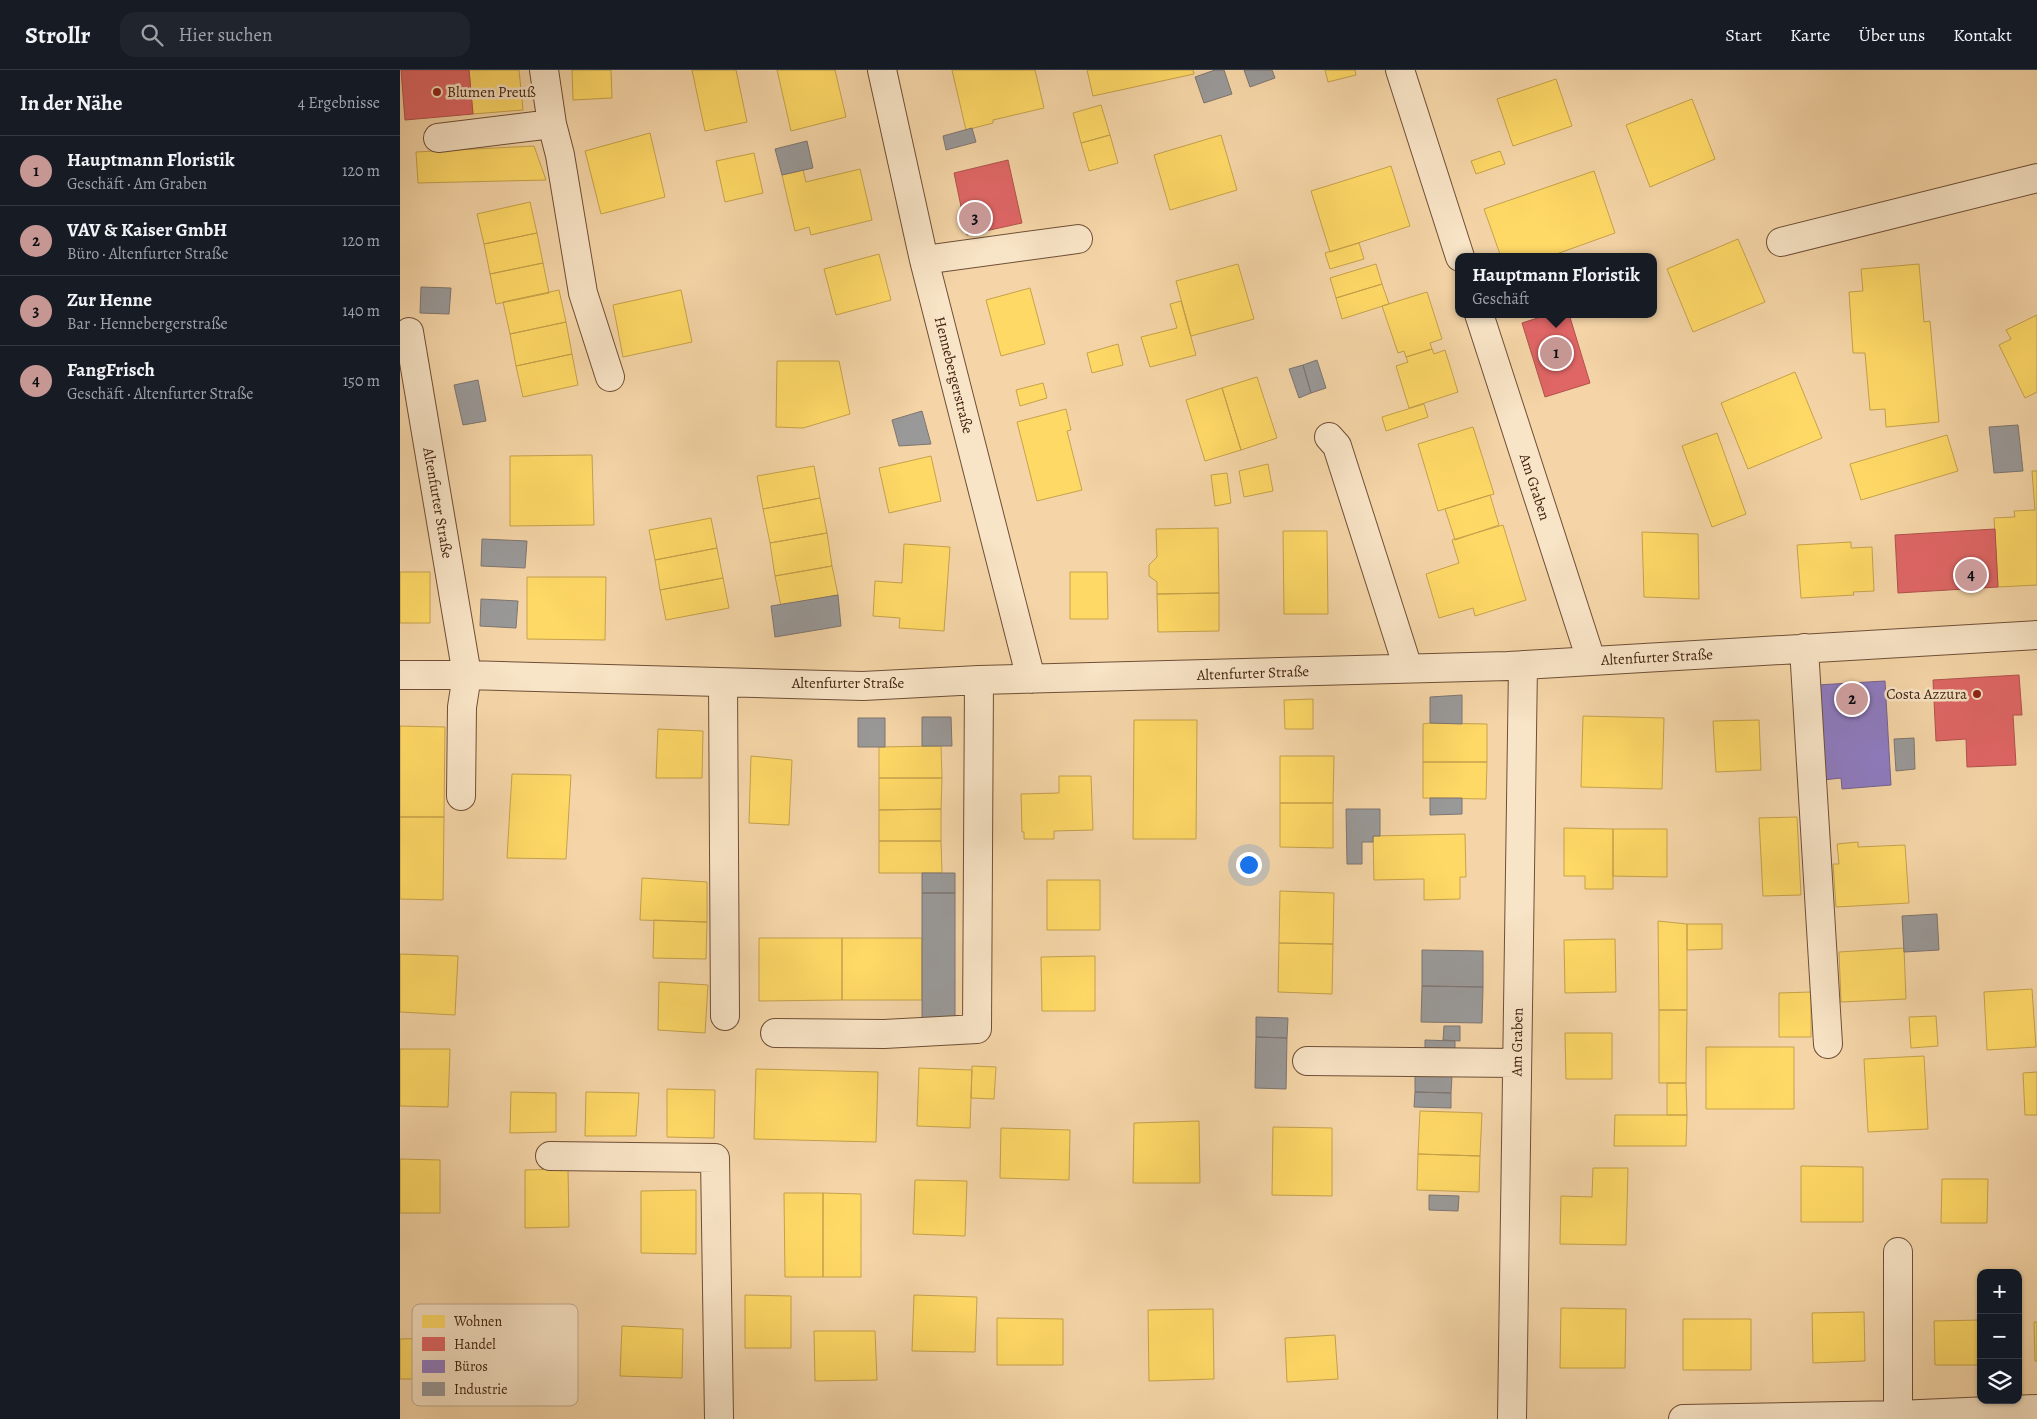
<!DOCTYPE html>
<html lang="de">
<head>
<meta charset="utf-8">
<style>
  :root { --surface:#171b24; --page:#20242c; --text:#f1f3f6; --muted:#9ea1a6; --line:#363941; --accent:#c59692 }
  body { margin:0; font-family:Alegreya,serif; background:var(--page); color:var(--text) }
  .controls { position:absolute; right:15px; bottom:15px; display:grid; overflow:hidden; border-radius:10px; box-shadow:0 1px 4px #0004 }
  .controls button { width:45px; height:45px; display:grid; place-items:center; padding:0; border:0; border-bottom:1px solid var(--line); background:var(--surface); color:var(--text); font:25px sans-serif }
  .you { position:absolute; left:848px; top:794px; width:18px; height:18px; margin:-12px; border:4px solid #fff; border-radius:50%; background:#1a73e8; box-shadow:0 0 0 8px #1a73e833 }
  .badge { display:grid; place-items:center; width:32px; height:32px; border-radius:50%; background:var(--accent); color:#111; font-size:16px; font-weight:700 }
  .pin { position:absolute; translate:-50% -50%; border:2px solid #fff; box-shadow:0 1px 5px #0006 }
  .popup { position:absolute; left:1055px; top:183px; width:202px; height:65px; box-sizing:border-box; display:grid; place-content:center; border-radius:10px; background:var(--surface); filter:drop-shadow(0 1px 4px #0005); font-size:16px; white-space:nowrap; color:var(--muted) }
  .popup b { font-size:19px; color:var(--text) }
  .popup::after { content:''; position:absolute; left:50%; top:100%; margin-left:-10px; border:10px solid transparent; border-top-color:var(--surface) }
  .list { margin:0; padding:0; list-style:none }
  h2 { display:flex; justify-content:space-between; align-items:center; height:65px; margin:0; padding:0 20px; font-size:21px }
  h2 small { font-size:16px; font-weight:400; color:var(--muted) }
  .list li { display:grid; grid-template-columns:32px 1fr auto; gap:15px; align-items:center; box-sizing:border-box; height:70px; padding:0 20px; border-top:1px solid var(--line) }
  .list b { display:block; font-size:19px; white-space:nowrap }
  .list p { margin:0; font-size:16px; white-space:nowrap; color:var(--muted) }
  .list em { font-size:16px; font-style:normal; color:var(--muted) }
  .icon { flex:none; width:28px; height:28px; fill:none; stroke:currentColor; stroke-width:2; stroke-linecap:round; stroke-linejoin:round }
  .map { position:relative; flex:none; width:1637px; height:1349px; overflow:hidden }
  header { display:flex; align-items:center; gap:30px; box-sizing:border-box; height:70px; padding:0 25px; background:var(--surface); border-bottom:1px solid var(--line) }
  header strong { font-size:24px }
  nav { display:flex; gap:28px; margin-inline-start:auto; font-size:18px }
  .search { width:350px; height:45px; background:var(--page); display:flex; align-items:center; gap:12px; box-sizing:border-box; padding:0 18px; border-radius:15px; color:var(--muted); font-size:19px }
  main { display:flex }
  aside { flex:1; background:var(--surface) }
  .map>svg:first-child { display:block }
  .homes { fill:#ffd966; stroke:#c6a24c }
  .shops { fill:#e06666; stroke:#b1524c }
  .offices { fill:#8e7cc3; stroke:#77618d }
  .industry { fill:#999; stroke:#7f7570 }
  .lines { fill:none; stroke-linecap:round; stroke-linejoin:round }
  .minor-casing { stroke:#6f4f36; stroke-width:30 }
  .minor { stroke:#f8e4c6; stroke-width:28 }
  .poi-dot { fill:#8f2418; stroke:#f8e4c6; stroke-width:2 }
  .labels { text-anchor:middle; stroke-width:5; stroke-linejoin:round; paint-order:stroke }
  .poi-label { font-size:15px; fill:#422210; stroke:#f8e4c6; text-anchor:start }
  .street-label { font-size:15px; fill:#422210; stroke:#f8e4c6 }
  .key { fill:#f8e4c6; stroke:#c1aa8f; stroke-width:1 }
  .key-label { font-size:14px; fill:#422210 }
</style>
</head>
<body>
<header>
<strong>Strollr</strong>
<div class="search"><svg class="icon" aria-label="search" viewBox="0 0 24 24"><circle cx="10" cy="10" r="6"/><path d="M15 15l6 6"/></svg>Hier suchen</div>
<nav><a>Start</a><a>Karte</a><a>Über uns</a><a>Kontakt</a></nav>
</header>
<main>
<aside>
<h2>In der Nähe<small>4 Ergebnisse</small></h2>
<ul class="list">
<li><span class="badge">1</span><div><b>Hauptmann Floristik</b><p>Geschäft · Am Graben</p></div><em>120 m</em></li>
<li><span class="badge">2</span><div><b>VAV &amp; Kaiser GmbH</b><p>Büro · Altenfurter Straße</p></div><em>120 m</em></li>
<li><span class="badge">3</span><div><b>Zur Henne</b><p>Bar · Hennebergerstraße</p></div><em>140 m</em></li>
<li><span class="badge">4</span><div><b>FangFrisch</b><p>Geschäft · Altenfurter Straße</p></div><em>150 m</em></li>
</ul>
</aside>
<div class="map">
<svg width="1637" height="1349" viewBox="0 0 1637 1349">
  <rect width="100%" height="100%" fill="#f5d5a7"/>
  <filter id="stains"><feTurbulence type="fractalNoise" baseFrequency=".004" numOctaves="4"/><feColorMatrix values="0 0 0 0 .2 0 0 0 0 .09 0 0 0 0 .02 0 0 0 .5 -.17"/></filter>
  <radialGradient id="worn" r=".72"><stop offset=".6" stop-color="#630" stop-opacity="0"/><stop offset="1" stop-color="#630" stop-opacity=".3"/></radialGradient>
  <path class="homes" d="M 69,0 L 119,0 L 123,40 L 73,44 Z
    M 172,0 L 211,0 L 212,28 L 173,30 Z
    M 292,0 L 336,0 L 347,52 L 305,61 Z
    M 377,0 L 435,0 L 446,47 L 391,61 Z
    M 552,0 L 635,0 L 644,38 L 593,50 L 593,53 L 566,60 Z
    M 687,0 L 793,0 L 794,4 L 693,26 Z
    M 925,0 L 955,0 L 956,5 L 928,12 Z
    M 1156,9 L 1172,56 L 1113,76 L 1097,29 Z
    M 1292,29 L 1315,89 L 1250,117 L 1226,55 Z
    M 701,35 L 710,65 L 681,73 L 673,43 Z
    M 250,63 L 265,127 L 201,144 L 185,81 Z
    M 710,65 L 718,93 L 689,101 L 681,73 Z
    M 821,65 L 837,120 L 770,140 L 754,85 Z
    M 134,76 L 146,110 L 18,113 L 16,82 Z
    M 1100,81 L 1105,94 L 1076,104 L 1071,91 Z
    M 354,83 L 363,123 L 325,132 L 316,91 Z
    M 991,96 L 1010,156 L 930,182 L 911,121 Z
    M 460,99 L 472,150 L 411,165 L 409,157 L 395,161 L 382,105 L 403,100 L 406,112 Z
    M 1194,101 L 1215,163 L 1148,187 L 1101,187 L 1084,139 Z
    M 130,132 L 137,163 L 84,174 L 77,144 Z
    M 137,163 L 143,193 L 90,204 L 84,174 Z
    M 1338,169 L 1365,232 L 1293,262 L 1267,199 Z
    M 959,173 L 964,189 L 930,199 L 925,183 Z
    M 479,184 L 491,230 L 436,245 L 424,199 Z
    M 143,193 L 149,223 L 96,234 L 90,204 Z
    M 838,194 L 854,249 L 791,266 L 776,211 Z
    M 976,194 L 982,214 L 936,228 L 930,208 Z
    M 1519,194 L 1524,252 L 1530,251 L 1539,352 L 1486,357 L 1485,339 L 1470,340 L 1465,283 L 1453,283 L 1449,222 L 1463,221 L 1461,199 Z
    M 982,214 L 989,234 L 942,249 L 936,228 Z
    M 630,218 L 645,274 L 601,286 L 586,230 Z
    M 159,220 L 166,252 L 110,264 L 103,232 Z
    M 281,220 L 292,272 L 223,287 L 213,235 Z
    M 1027,222 L 1042,269 L 1030,273 L 1032,279 L 1006,287 L 1004,281 L 998,283 L 982,236 Z
    M 781,231 L 796,285 L 750,297 L 741,267 L 777,258 L 770,234 Z
    M 1637,245 L 1637,322 L 1625,328 L 1599,275 L 1611,269 L 1606,260 Z
    M 166,252 L 172,284 L 116,296 L 110,264 Z
    M 718,274 L 723,295 L 692,303 L 687,283 Z
    M 1032,279 L 1034,284 L 1045,280 L 1058,322 L 1009,338 L 996,296 L 1008,292 L 1006,287 Z
    M 172,284 L 178,315 L 123,327 L 116,296 Z
    M 377,291 L 439,291 L 450,344 L 403,358 L 376,357 Z
    M 1395,302 L 1422,368 L 1348,399 L 1321,333 Z
    M 857,307 L 877,368 L 841,380 L 822,318 Z
    M 643,313 L 647,328 L 620,336 L 616,320 Z
    M 822,318 L 841,380 L 805,391 L 786,330 Z
    M 1024,334 L 1028,347 L 986,361 L 982,347 Z
    M 666,339 L 671,360 L 667,361 L 682,420 L 637,431 L 617,352 Z
    M 1073,357 L 1094,424 L 1038,441 L 1018,374 Z
    M 1317,363 L 1346,444 L 1312,457 L 1282,376 Z
    M 1547,365 L 1558,401 L 1461,430 L 1450,394 Z
    M 192,385 L 194,455 L 110,456 L 110,386 Z
    M 531,386 L 541,431 L 489,443 L 479,398 Z
    M 868,394 L 873,421 L 844,427 L 839,401 Z
    M 414,396 L 420,428 L 363,439 L 357,406 Z
    M 1632,401 L 1637,401 L 1637,515 L 1598,517 L 1594,448 L 1615,447 L 1614,441 L 1635,440 Z
    M 827,403 L 831,433 L 815,436 L 811,405 Z
    M 1090,425 L 1099,455 L 1055,470 L 1045,439 Z
    M 420,428 L 427,463 L 370,473 L 363,439 Z
    M 311,448 L 317,478 L 255,490 L 249,460 Z
    M 1103,455 L 1126,530 L 1075,546 L 1073,538 L 1039,548 L 1026,504 L 1059,493 L 1052,470 Z
    M 818,458 L 819,523 L 757,524 L 757,512 L 749,506 L 749,495 L 757,487 L 756,459 Z
    M 883,461 L 927,461 L 928,544 L 884,544 Z
    M 1242,462 L 1298,464 L 1299,529 L 1244,527 Z
    M 427,463 L 432,496 L 375,506 L 370,473 Z
    M 1451,472 L 1451,478 L 1472,477 L 1474,521 L 1453,522 L 1454,525 L 1401,528 L 1397,475 Z
    M 504,474 L 550,477 L 544,561 L 499,558 L 500,548 L 473,546 L 475,511 L 502,513 Z
    M 317,478 L 323,508 L 260,520 L 255,490 Z
    M 432,496 L 438,525 L 381,536 L 375,506 Z
    M 0,502 L 30,502 L 30,553 L 0,553 Z
    M 670,502 L 707,502 L 708,549 L 670,549 Z
    M 127,507 L 206,507 L 205,570 L 127,569 Z
    M 323,508 L 329,538 L 266,550 L 260,520 Z
    M 819,523 L 819,561 L 758,562 L 757,524 Z
    M 913,629 L 913,659 L 885,659 L 884,630 Z
    M 1183,646 L 1264,648 L 1262,719 L 1181,717 Z
    M 734,650 L 797,650 L 796,769 L 733,769 Z
    M 1359,650 L 1361,700 L 1316,702 L 1313,651 Z
    M 1030,653 L 1087,654 L 1087,692 L 1023,692 L 1023,654 Z
    M 0,656 L 45,657 L 44,747 L 0,747 Z
    M 258,659 L 303,661 L 302,708 L 256,708 Z
    M 541,676 L 542,708 L 479,708 L 479,677 Z
    M 351,686 L 392,690 L 389,755 L 349,753 Z
    M 880,686 L 934,686 L 933,733 L 880,733 Z
    M 1023,692 L 1087,692 L 1086,729 L 1023,728 Z
    M 112,704 L 171,705 L 166,789 L 107,788 Z
    M 659,706 L 691,706 L 693,760 L 654,761 L 654,769 L 624,769 L 624,762 L 622,762 L 621,724 L 659,723 Z
    M 479,708 L 542,708 L 541,739 L 479,740 Z
    M 880,733 L 933,733 L 933,778 L 880,777 Z
    M 541,739 L 541,771 L 479,771 L 479,740 Z
    M 0,747 L 44,747 L 43,830 L 0,829 Z
    M 1397,747 L 1401,825 L 1363,826 L 1359,748 Z
    M 1164,758 L 1213,759 L 1213,819 L 1185,819 L 1185,806 L 1164,806 Z
    M 1213,759 L 1267,759 L 1267,807 L 1213,806 Z
    M 1065,764 L 1066,807 L 1060,807 L 1060,829 L 1024,830 L 1024,809 L 974,810 L 973,766 Z
    M 479,771 L 541,771 L 542,803 L 479,803 Z
    M 1458,772 L 1458,777 L 1505,775 L 1509,833 L 1436,837 L 1433,794 L 1439,794 L 1437,774 Z
    M 242,808 L 307,812 L 307,852 L 240,850 Z
    M 647,810 L 700,810 L 700,860 L 647,860 Z
    M 880,821 L 934,823 L 933,874 L 879,873 Z
    M 254,850 L 307,852 L 306,889 L 253,888 Z
    M 1258,851 L 1287,854 L 1287,940 L 1259,940 Z
    M 1287,854 L 1322,854 L 1322,879 L 1287,880 Z
    M 359,868 L 442,868 L 442,930 L 359,931 Z
    M 442,868 L 522,868 L 522,930 L 442,930 Z
    M 1215,869 L 1216,922 L 1165,923 L 1164,870 Z
    M 879,873 L 933,874 L 932,924 L 878,922 Z
    M 1504,878 L 1506,929 L 1441,932 L 1439,882 Z
    M 0,884 L 58,886 L 55,945 L 0,942 Z
    M 695,886 L 695,941 L 642,941 L 641,887 Z
    M 259,912 L 308,915 L 305,963 L 258,960 Z
    M 1632,919 L 1636,977 L 1587,980 L 1584,922 Z
    M 1411,922 L 1411,967 L 1379,967 L 1379,923 Z
    M 1259,940 L 1287,940 L 1286,1013 L 1259,1013 Z
    M 1536,946 L 1538,976 L 1511,978 L 1509,947 Z
    M 1165,963 L 1212,963 L 1212,1009 L 1166,1009 Z
    M 1306,977 L 1394,977 L 1394,1039 L 1306,1039 Z
    M 0,979 L 50,979 L 48,1037 L 0,1036 Z
    M 1524,986 L 1528,1059 L 1468,1062 L 1464,989 Z
    M 572,996 L 596,997 L 594,1029 L 571,1028 Z
    M 519,998 L 572,1000 L 570,1058 L 517,1056 Z
    M 356,999 L 478,1002 L 476,1072 L 354,1069 Z
    M 1637,1002 L 1637,1045 L 1625,1045 L 1623,1003 Z
    M 1267,1013 L 1286,1013 L 1287,1045 L 1267,1045 Z
    M 267,1019 L 315,1020 L 314,1068 L 267,1067 Z
    M 111,1022 L 156,1023 L 156,1062 L 110,1063 Z
    M 186,1022 L 239,1023 L 236,1066 L 185,1066 Z
    M 1020,1041 L 1082,1043 L 1080,1086 L 1018,1084 Z
    M 1215,1045 L 1287,1045 L 1286,1076 L 1214,1076 Z
    M 799,1051 L 800,1113 L 733,1113 L 734,1053 Z
    M 873,1057 L 932,1058 L 932,1126 L 872,1125 Z
    M 601,1058 L 670,1060 L 669,1110 L 600,1108 Z
    M 1018,1084 L 1080,1086 L 1079,1122 L 1017,1120 Z
    M 0,1089 L 40,1090 L 40,1143 L 0,1143 Z
    M 1401,1096 L 1463,1097 L 1463,1152 L 1401,1152 Z
    M 1193,1098 L 1228,1098 L 1226,1175 L 1160,1174 L 1161,1126 L 1192,1127 Z
    M 168,1099 L 169,1157 L 125,1158 L 125,1100 Z
    M 1542,1109 L 1588,1109 L 1587,1153 L 1541,1153 Z
    M 515,1110 L 567,1111 L 565,1166 L 513,1164 Z
    M 296,1120 L 296,1184 L 241,1183 L 241,1121 Z
    M 384,1123 L 423,1123 L 423,1207 L 385,1207 Z
    M 423,1123 L 461,1124 L 461,1207 L 423,1207 Z
    M 345,1225 L 391,1226 L 391,1278 L 345,1278 Z
    M 514,1225 L 577,1227 L 575,1282 L 512,1281 Z
    M 1161,1238 L 1226,1239 L 1225,1298 L 1160,1298 Z
    M 813,1239 L 814,1309 L 749,1311 L 748,1240 Z
    M 1464,1242 L 1465,1291 L 1413,1293 L 1412,1243 Z
    M 597,1248 L 663,1249 L 663,1295 L 597,1295 Z
    M 1283,1249 L 1351,1249 L 1351,1300 L 1283,1300 Z
    M 1581,1250 L 1581,1295 L 1535,1295 L 1534,1251 Z
    M 1634,1252 L 1637,1252 L 1637,1291 L 1635,1291 Z
    M 222,1256 L 283,1259 L 282,1308 L 220,1306 Z
    M 414,1261 L 475,1261 L 477,1310 L 415,1311 Z
    M 174,1263 L 174,1310 L 113,1310 L 113,1264 Z
    M 935,1265 L 938,1309 L 887,1312 L 885,1268 Z
    M 46,1268 L 47,1309 L 0,1309 L 0,1269 Z"/>
  <path class="shops" d="M 1,0 L 69,0 L 73,44 L 5,50 Z
    M 608,90 L 622,153 L 567,165 L 554,103 Z
    M 1150,244 L 1169,244 L 1190,313 L 1145,327 L 1122,253 Z
    M 1595,459 L 1598,517 L 1498,523 L 1495,465 Z
    M 1619,605 L 1622,645 L 1613,645 L 1616,695 L 1567,697 L 1566,669 L 1536,671 L 1533,610 Z"/>
  <path class="offices" d="M 1485,611 L 1491,715 L 1442,719 L 1441,708 L 1423,710 L 1417,615 Z"/>
  <path class="industry" d="M 815,0 L 824,0 L 832,24 L 804,33 L 795,7 Z
    M 844,0 L 872,0 L 875,8 L 850,17 Z
    M 572,58 L 576,72 L 546,80 L 543,66 Z
    M 407,71 L 413,98 L 382,105 L 375,79 Z
    M 21,217 L 51,218 L 49,244 L 20,243 Z
    M 917,290 L 926,318 L 911,323 L 903,295 Z
    M 903,295 L 911,323 L 899,328 L 889,299 Z
    M 78,310 L 86,351 L 63,355 L 54,315 Z
    M 522,341 L 531,374 L 499,376 L 492,350 Z
    M 1618,355 L 1623,401 L 1594,403 L 1589,357 Z
    M 82,469 L 127,471 L 125,498 L 81,496 Z
    M 438,525 L 441,556 L 375,567 L 371,536 Z
    M 81,529 L 118,531 L 116,558 L 80,556 Z
    M 1062,625 L 1062,654 L 1030,653 L 1030,627 Z
    M 522,647 L 551,647 L 552,676 L 522,676 Z
    M 458,648 L 485,648 L 485,677 L 458,677 Z
    M 1514,668 L 1515,699 L 1496,701 L 1494,669 Z
    M 1030,728 L 1062,728 L 1062,744 L 1030,745 Z
    M 946,739 L 980,739 L 980,766 L 973,766 L 973,772 L 962,772 L 962,794 L 947,794 Z
    M 522,803 L 555,803 L 555,823 L 522,823 Z
    M 522,823 L 555,823 L 555,948 L 522,948 Z
    M 1537,844 L 1539,880 L 1504,882 L 1502,846 Z
    M 1022,880 L 1083,881 L 1083,917 L 1022,916 Z
    M 1022,916 L 1083,917 L 1082,953 L 1021,952 Z
    M 856,947 L 888,948 L 887,968 L 856,967 Z
    M 1044,956 L 1060,956 L 1060,971 L 1043,970 Z
    M 856,967 L 887,968 L 886,1019 L 855,1018 Z
    M 1025,970 L 1055,971 L 1055,985 L 1025,985 Z
    M 1015,1005 L 1052,1006 L 1051,1023 L 1015,1022 Z
    M 1015,1022 L 1051,1023 L 1051,1038 L 1014,1037 Z
    M 1029,1125 L 1059,1126 L 1058,1141 L 1029,1140 Z"/>
  <g class="lines">
    <g class="minor-casing">
      <path id="minor" d="M 482,0 L 524,190 L 631,609
        M 1000,0 L 1060,187
        M 152,54 L 160,85 L 183,223 L 210,307
        M 38,68 L 152,54 L 144,0
        M 1381,172 L 1637,108
        M 524,190 L 678,169
        M 1079,244 L 1191,590
        M 9,262 L 67,605 L 62,637 L 61,726
        M 929,367 L 937,376 L 1008,598
        M 1404,578 L 1428,974
        M 0,605 L 67,605 L 463,616 L 579,610 L 1108,596 L 1637,565
        M 323,613 L 325,946
        M 375,963 L 484,964 L 577,959 L 579,610
        M 907,991 L 1117,993
        M 150,1086 L 315,1088 L 319,1349
        M 1498,1182 L 1498,1345
        M 1112,1349 L 1123,595
        M 1283,1349 L 1498,1345 L 1637,1339"/>
    </g>
    <use href="#minor" class="minor"/>
  </g>
  <g class="poi-dot">
    <circle cx="37" cy="22" r="5"/>
    <circle cx="1577" cy="624" r="5"/>
  </g>
  <g class="labels">
    <g class="poi-label">
      <text x="47" y="27">Blumen Preuß</text>
      <text x="1567" y="629" text-anchor="end">Costa Azzura</text>
    </g>
    <g class="street-label">
      <text transform="translate(554 305) rotate(76)" y="5">Hennebergerstraße</text>
      <text transform="translate(1135 417) rotate(72)" y="5">Am Graben</text>
      <text transform="translate(38 433) rotate(80)" y="5">Altenfurter Straße</text>
      <text transform="translate(1257 587) rotate(-3)" y="5">Altenfurter Straße</text>
      <text transform="translate(853 603) rotate(-2)" y="5">Altenfurter Straße</text>
      <text x="448" y="618">Altenfurter Straße</text>
      <text transform="translate(1117 972) rotate(-89)" y="5">Am Graben</text>
    </g>
  </g>
  <rect x="12" y="1234" width="166" height="102" rx="8" class="key"/>
  <rect x="22" y="1245" width="23" height="13" fill="#ffd966"/>
  <rect x="22" y="1267" width="23" height="14" fill="#e06666"/>
  <rect x="22" y="1290" width="23" height="13" fill="#8e7cc3"/>
  <rect x="22" y="1312" width="23" height="14" fill="#999"/>
  <g class="key-label">
    <text x="54" y="1256">Wohnen</text>
    <text x="54" y="1279">Handel</text>
    <text x="54" y="1301">Büros</text>
    <text x="54" y="1324">Industrie</text>
  </g>
  <rect width="100%" height="100%" filter="url(#stains)"/>
  <rect width="100%" height="100%" fill="url(#worn)"/>
</svg>
<div class="controls">
<button>+</button>
<button>−</button>
<button><svg class="icon" aria-label="layers" viewBox="0 0 24 24"><path d="M12 4l9 5-9 5-9-5zM3 14l9 5 9-5"/></svg></button>
</div>
<div class="you"></div>
<div class="pin badge" style="left:1156px;top:283px">1</div>
<div class="popup"><b>Hauptmann Floristik</b>Geschäft</div>
<div class="pin badge" style="left:1452px;top:629px">2</div>
<div class="pin badge" style="left:575px;top:148px">3</div>
<div class="pin badge" style="left:1571px;top:505px">4</div>
</div>
</main>
</body>
</html>
